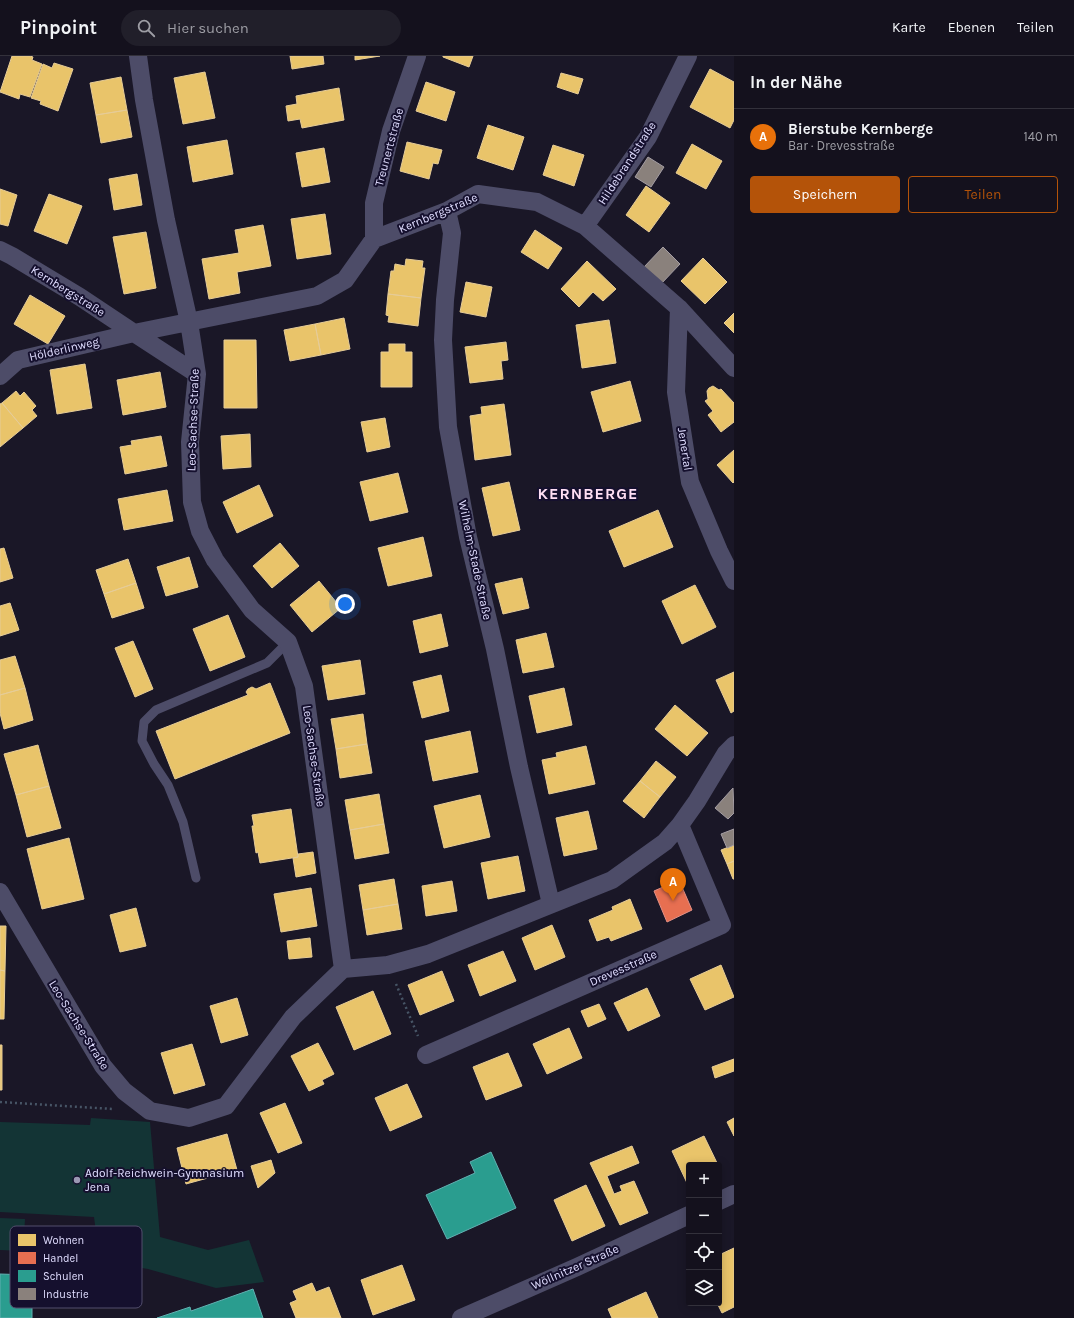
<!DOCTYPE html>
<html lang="de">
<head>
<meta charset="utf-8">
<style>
  :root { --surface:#14111d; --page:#211f2a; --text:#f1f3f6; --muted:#9d9da4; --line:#33313b; --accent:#b45309 }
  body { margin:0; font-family:Karla,sans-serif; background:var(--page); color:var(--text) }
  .controls { position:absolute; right:12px; bottom:12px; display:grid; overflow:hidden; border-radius:4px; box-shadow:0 2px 10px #0003 }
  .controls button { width:36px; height:36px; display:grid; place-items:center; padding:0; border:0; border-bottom:1px solid var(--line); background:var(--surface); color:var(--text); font:20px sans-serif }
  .you { position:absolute; left:345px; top:548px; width:14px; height:14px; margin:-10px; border:3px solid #fff; border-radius:50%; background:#1a73e8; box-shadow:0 0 0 6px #1a73e833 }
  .badge { display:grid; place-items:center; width:26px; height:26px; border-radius:50%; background:var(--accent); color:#fff; font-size:13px; font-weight:700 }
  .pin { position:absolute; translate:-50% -33px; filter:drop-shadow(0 1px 2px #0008) }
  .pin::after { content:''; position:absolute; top:21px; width:14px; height:12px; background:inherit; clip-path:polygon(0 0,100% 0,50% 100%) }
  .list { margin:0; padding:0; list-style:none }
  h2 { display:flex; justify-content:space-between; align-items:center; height:52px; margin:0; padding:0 16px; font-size:17px }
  h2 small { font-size:13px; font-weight:400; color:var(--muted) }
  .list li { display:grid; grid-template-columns:26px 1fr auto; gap:12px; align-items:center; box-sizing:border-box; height:56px; padding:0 16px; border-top:1px solid var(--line) }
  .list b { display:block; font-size:15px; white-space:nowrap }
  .list p { margin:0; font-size:13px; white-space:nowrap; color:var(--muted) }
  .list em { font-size:13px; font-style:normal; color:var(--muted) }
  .actions { display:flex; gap:8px; padding:12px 16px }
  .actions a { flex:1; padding:9px 0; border:1px solid var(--accent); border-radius:4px; text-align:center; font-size:14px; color:var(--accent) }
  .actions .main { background:var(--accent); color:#fff }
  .icon { flex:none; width:22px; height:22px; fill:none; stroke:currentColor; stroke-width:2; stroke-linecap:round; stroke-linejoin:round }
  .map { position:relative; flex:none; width:734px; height:1262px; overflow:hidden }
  header { display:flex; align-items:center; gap:24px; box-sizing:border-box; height:56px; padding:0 20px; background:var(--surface); border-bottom:1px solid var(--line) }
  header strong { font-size:19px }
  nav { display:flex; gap:22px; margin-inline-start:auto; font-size:14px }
  .search { width:280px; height:36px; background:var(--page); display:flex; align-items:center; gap:10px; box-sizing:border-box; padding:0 14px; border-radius:22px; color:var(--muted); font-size:15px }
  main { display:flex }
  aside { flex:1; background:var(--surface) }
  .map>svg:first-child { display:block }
  .green { fill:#133435 }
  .homes { fill:#e9c46a; stroke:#e6cc97 }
  .shops { fill:#e76f51; stroke:#e59085 }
  .schools { fill:#2a9d8f; stroke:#61b0b1 }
  .industry { fill:#8a817c; stroke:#a49da3 }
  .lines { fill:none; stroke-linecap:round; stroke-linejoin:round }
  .path { stroke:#475566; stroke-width:2.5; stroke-dasharray:2 3; stroke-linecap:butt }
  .service { stroke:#4d4c68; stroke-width:9 }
  .minor { stroke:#4d4c68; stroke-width:18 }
  .poi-dot { fill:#9b98b3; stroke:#15102e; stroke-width:1.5 }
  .labels { text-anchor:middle; stroke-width:4; stroke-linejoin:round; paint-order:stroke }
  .street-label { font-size:12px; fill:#e0ddff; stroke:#15102e }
  .poi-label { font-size:12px; fill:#e0ddff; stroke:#15102e; text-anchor:start }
  .district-label { font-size:16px; font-weight:bold; letter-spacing:1px; fill:#ffdff4; stroke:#15102e }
  .key { fill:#15102e; stroke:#524e6d; stroke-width:1 }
  .key-label { font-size:11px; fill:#e0ddff }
</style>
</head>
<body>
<header>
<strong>Pinpoint</strong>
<div class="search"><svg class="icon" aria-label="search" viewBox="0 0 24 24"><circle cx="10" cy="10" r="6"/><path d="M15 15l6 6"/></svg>Hier suchen</div>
<nav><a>Karte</a><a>Ebenen</a><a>Teilen</a></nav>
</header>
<main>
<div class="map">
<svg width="734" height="1262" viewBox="0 0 734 1262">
  <rect width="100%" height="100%" fill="#1a1727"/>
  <path class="green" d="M 91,1062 L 150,1066 L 160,1181 L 208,1194 L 249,1184 L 264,1226 L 216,1232 L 148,1213 L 100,1205 L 94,1161 L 0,1156 L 0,1066 L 90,1069 Z
    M 0,1162 L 25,1163 L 23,1195 L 0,1194 Z"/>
  <path class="homes" d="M 12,0 L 30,0 L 33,1 L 32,4 L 42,8 L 30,41 L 20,38 L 19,43 L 0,36 Z
    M 290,0 L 323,0 L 324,8 L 292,13 Z
    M 355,0 L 380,0 L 355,4 Z
    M 443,0 L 473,0 L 469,11 L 443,1 Z
    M 54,7 L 73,13 L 58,55 L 40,48 L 41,45 L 31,42 L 43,8 L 52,12 Z
    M 710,13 L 734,26 L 734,64 L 730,72 L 690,51 Z
    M 205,16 L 215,62 L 183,68 L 174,22 Z
    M 561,17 L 583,23 L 578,38 L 557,31 Z
    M 121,21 L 127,54 L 96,59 L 90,27 Z
    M 426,26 L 455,36 L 446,65 L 416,55 Z
    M 339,32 L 344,64 L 302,72 L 300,63 L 288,65 L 286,50 L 297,48 L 296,40 Z
    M 127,54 L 132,81 L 101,87 L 96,59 Z
    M 488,69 L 524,81 L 513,114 L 477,102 Z
    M 227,84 L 233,118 L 193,126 L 187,91 Z
    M 407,86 L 442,94 L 438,108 L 433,107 L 429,123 L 400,115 Z
    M 692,88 L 722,105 L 706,133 L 676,117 Z
    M 553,89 L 584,99 L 574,130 L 543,119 Z
    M 324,92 L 330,126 L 302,131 L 296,97 Z
    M 137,118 L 142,149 L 114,154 L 109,123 Z
    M 646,130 L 670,147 L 649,176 L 626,159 Z
    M 0,133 L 17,139 L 8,170 L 0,168 Z
    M 49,138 L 82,150 L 67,188 L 34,175 Z
    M 325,158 L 331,198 L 297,203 L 291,163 Z
    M 263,169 L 271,210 L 237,216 L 240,237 L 209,243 L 202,203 L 239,197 L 235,174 Z
    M 535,174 L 562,192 L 548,213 L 521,196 Z
    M 146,176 L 156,232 L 124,238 L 113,181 Z
    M 703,202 L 727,226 L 705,248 L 681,225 Z
    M 406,203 L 423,205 L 422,212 L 425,212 L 421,242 L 388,238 L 391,215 L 394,215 L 395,208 L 405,210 Z
    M 587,205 L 616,233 L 603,245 L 593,236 L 579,251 L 561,233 Z
    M 466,226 L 492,231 L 486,261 L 460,256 Z
    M 388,238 L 421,242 L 418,270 L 388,266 L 389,260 L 386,259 Z
    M 30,239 L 65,260 L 48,288 L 14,268 Z
    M 734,257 L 734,277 L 724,267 Z
    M 344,262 L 350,293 L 321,299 L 315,268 Z
    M 609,264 L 616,307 L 582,312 L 576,269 Z
    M 315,268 L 321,299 L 290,305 L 284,274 Z
    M 224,284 L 256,284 L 257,352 L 224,352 Z
    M 506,286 L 508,304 L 501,305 L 503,323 L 470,327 L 465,291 Z
    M 389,288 L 405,288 L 405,296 L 412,296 L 412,331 L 381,331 L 381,296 L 389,296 Z
    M 85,308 L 92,352 L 57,358 L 50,314 Z
    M 160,316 L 166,351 L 123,359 L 117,324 Z
    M 630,325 L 641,365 L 603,376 L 591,336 Z
    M 713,330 L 719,334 L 721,333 L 734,347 L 734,366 L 721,376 L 708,359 L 713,355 L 705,345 L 708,343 L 707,335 L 709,332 Z
    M 16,335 L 20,340 L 24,336 L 36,350 L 32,354 L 37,360 L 23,372 L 2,347 Z
    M 2,347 L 23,372 L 0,391 L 0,348 Z
    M 504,348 L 511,399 L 475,404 L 470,360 L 482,358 L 481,351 Z
    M 385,362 L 390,391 L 367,396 L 361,366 Z
    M 250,378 L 251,411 L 223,413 L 221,380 Z
    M 161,380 L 167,410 L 125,418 L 120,391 L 132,389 L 131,385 Z
    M 734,394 L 734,426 L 733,427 L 717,409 Z
    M 398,417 L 408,456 L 370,465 L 360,426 Z
    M 509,426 L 520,474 L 493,480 L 482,432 Z
    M 259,429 L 273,460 L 237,477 L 223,446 Z
    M 167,434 L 173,465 L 124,474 L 118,443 Z
    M 658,454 L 673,491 L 624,511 L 609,475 Z
    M 423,481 L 432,520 L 388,530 L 378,492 Z
    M 280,487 L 299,510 L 272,532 L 253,510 Z
    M 4,492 L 13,522 L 0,526 L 0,493 Z
    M 189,501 L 198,531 L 166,540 L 157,511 Z
    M 128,503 L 136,527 L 104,538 L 96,514 Z
    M 522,522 L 529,552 L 503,558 L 495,528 Z
    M 319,525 L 341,552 L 312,576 L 290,549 Z
    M 136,527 L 144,552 L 112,562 L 104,538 Z
    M 695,529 L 716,571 L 682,588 L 662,545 Z
    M 10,547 L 19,574 L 0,580 L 0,550 Z
    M 441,558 L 448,590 L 420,597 L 413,565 Z
    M 228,559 L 245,601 L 210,615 L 193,573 Z
    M 546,577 L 554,611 L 523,617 L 516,584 Z
    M 133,585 L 153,633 L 135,641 L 115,592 Z
    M 15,600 L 25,632 L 0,639 L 0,604 Z
    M 360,604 L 365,638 L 328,644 L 322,610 Z
    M 734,616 L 734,655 L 731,657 L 716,624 Z
    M 441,619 L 449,655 L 422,662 L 413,626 Z
    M 270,627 L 290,677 L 175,723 L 156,675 L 248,639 L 246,636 L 248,633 L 252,631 L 256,633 Z
    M 25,632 L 33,664 L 4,673 L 0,657 L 0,639 Z
    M 564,632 L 572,669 L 537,677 L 529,640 Z
    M 675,649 L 708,677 L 687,700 L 655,673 Z
    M 363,658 L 367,688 L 336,693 L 331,663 Z
    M 470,675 L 478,716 L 433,725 L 425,685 Z
    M 367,688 L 372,717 L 340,722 L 336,693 Z
    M 38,689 L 49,730 L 16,739 L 4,698 Z
    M 586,690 L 595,728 L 549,738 L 542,704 L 557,701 L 556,697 Z
    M 656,705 L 676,721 L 660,741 L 640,725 Z
    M 640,725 L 660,741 L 644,762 L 623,745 Z
    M 49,730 L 61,772 L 27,781 L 16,739 Z
    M 379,738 L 384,768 L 350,774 L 345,744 Z
    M 480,739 L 490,781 L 444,792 L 434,750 Z
    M 291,753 L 298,801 L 260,807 L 258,796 L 256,797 L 252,770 L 254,770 L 252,759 Z
    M 588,755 L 597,793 L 564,800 L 556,762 Z
    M 384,768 L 389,797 L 355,803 L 350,774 Z
    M 69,782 L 84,843 L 42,853 L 27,793 Z
    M 734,789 L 734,805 L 727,808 L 721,794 Z
    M 313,796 L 316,817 L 296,821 L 293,802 L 298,801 L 298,798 Z
    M 518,800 L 525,835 L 488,843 L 481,807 Z
    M 734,805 L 734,823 L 733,823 L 727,808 Z
    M 394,823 L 398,848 L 363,854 L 359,829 Z
    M 452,825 L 457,855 L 426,860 L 422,830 Z
    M 311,832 L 317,870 L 281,876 L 274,838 Z
    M 630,843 L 642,873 L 611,885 L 609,881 L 597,885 L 589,864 L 613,854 L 612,851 Z
    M 398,848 L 402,873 L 367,879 L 363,854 Z
    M 136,852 L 146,890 L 120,896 L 110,859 Z
    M 552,869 L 565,901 L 535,914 L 522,882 Z
    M 0,870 L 6,870 L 5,915 L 0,914 Z
    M 310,882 L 312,901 L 289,903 L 287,885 Z
    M 503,895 L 516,925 L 480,940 L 468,909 Z
    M 721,909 L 734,941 L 705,954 L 690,923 Z
    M 0,914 L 5,915 L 4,963 L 0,963 Z
    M 442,915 L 454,945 L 420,959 L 408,929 Z
    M 647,932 L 660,960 L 628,975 L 614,947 Z
    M 373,935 L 391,978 L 354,994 L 336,951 Z
    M 237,942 L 248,979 L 221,987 L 210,950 Z
    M 599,948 L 606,963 L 588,971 L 581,955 Z
    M 569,972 L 582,1002 L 547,1018 L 533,988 Z
    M 318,987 L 334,1018 L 322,1024 L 324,1028 L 309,1035 L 291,1000 Z
    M 192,988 L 205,1029 L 174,1038 L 161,997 Z
    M 0,989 L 2,989 L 2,1034 L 0,1034 Z
    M 508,997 L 522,1030 L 486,1044 L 473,1011 Z
    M 734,1003 L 734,1015 L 715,1022 L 712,1011 Z
    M 407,1028 L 422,1061 L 390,1075 L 375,1042 Z
    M 285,1047 L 302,1087 L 278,1097 L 260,1057 Z
    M 734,1062 L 734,1080 L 727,1066 Z
    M 227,1078 L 237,1114 L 186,1128 L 177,1092 Z
    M 704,1080 L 718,1109 L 689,1109 L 689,1126 L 687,1127 L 672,1095 Z
    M 632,1090 L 639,1107 L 607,1120 L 614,1138 L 622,1135 L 620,1130 L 634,1125 L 648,1157 L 620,1169 L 590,1107 Z
    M 271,1104 L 275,1117 L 258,1132 L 251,1110 Z
    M 586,1129 L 605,1170 L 572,1185 L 554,1144 Z
    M 734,1192 L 734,1251 L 722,1257 L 717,1247 L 719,1247 L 719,1199 Z
    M 402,1209 L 415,1244 L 373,1259 L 361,1224 Z
    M 312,1227 L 316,1236 L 329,1231 L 341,1262 L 296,1262 L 290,1247 L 297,1244 L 293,1235 Z
    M 646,1236 L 658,1262 L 612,1262 L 608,1253 Z"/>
  <path class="shops" d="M 679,824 L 692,854 L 667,866 L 654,835 Z"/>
  <path class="schools" d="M 491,1096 L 516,1152 L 447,1183 L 426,1139 L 475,1117 L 470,1106 Z
    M 0,1218 L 30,1219 L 29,1237 L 32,1237 L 32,1262 L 0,1262 Z
    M 253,1233 L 263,1262 L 157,1262 L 190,1251 L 191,1255 Z"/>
  <path class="industry" d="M 648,101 L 664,111 L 651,131 L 635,121 Z
    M 663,191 L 680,208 L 661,228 L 644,211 Z
    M 733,732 L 734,757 L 728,763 L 715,752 Z
    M 734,773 L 734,789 L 727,792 L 721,778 Z"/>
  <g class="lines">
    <path class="path" d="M 396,928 L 418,980
      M 0,1046 L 113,1053"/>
    <path class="service" d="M 196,822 L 183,766 L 168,729 L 154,708 L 142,685 L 144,666 L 156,654 L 267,607 L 288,586"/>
    <path class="minor" d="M 447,155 L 452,177 L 445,244 L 443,284 L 448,371 L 468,481 L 495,593 L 519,711 L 551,848
      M 585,170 L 648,81 L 688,0
      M 374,183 L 374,147 L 391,75 L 417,0
      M 0,194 L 12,200 L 80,241 L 134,277 L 317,240 L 345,224 L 374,183 L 447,155 L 478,138 L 537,146 L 585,170 L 680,253 L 734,312
      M 679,252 L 676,336 L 690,426 L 719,495 L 734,525
      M 0,320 L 18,304 L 134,277 L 197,318
      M 0,836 L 103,1010 L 124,1035 L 150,1055 L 189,1062 L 226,1050 L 293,961 L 343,913 L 304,630 L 288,586 L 252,554 L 215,504 L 200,475 L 192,446 L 190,386 L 197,318 L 189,266 L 166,164 L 144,44 L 138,0
      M 343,913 L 388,909 L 428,898 L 612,824 L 665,786 L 680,769 L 697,745 L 726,697 L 734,689
      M 426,999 L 722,869 L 680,769
      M 719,1145 L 734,1138
      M 461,1262 L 577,1211 L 689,1159"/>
  </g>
  <circle class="poi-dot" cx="77" cy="1124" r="4"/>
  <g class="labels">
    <g class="street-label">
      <text transform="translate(389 91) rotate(-75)" y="4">Treunertstraße</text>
      <text transform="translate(627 107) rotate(-57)" y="4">Hildebrandstraße</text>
      <text transform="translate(438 157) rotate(-23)" y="4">Kernbergstraße</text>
      <text transform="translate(68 235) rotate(32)" y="4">Kernbergstraße</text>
      <text transform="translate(64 293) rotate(-13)" y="4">Hölderlinweg</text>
      <text transform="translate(193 364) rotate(-88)" y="4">Leo-Sachse-Straße</text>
      <text transform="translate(685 393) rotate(81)" y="4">Jenertal</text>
      <text transform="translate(475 504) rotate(78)" y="4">Wilhelm-Stade-Straße</text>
      <text transform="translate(314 700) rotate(82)" y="4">Leo-Sachse-Straße</text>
      <text transform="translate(623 912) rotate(-24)" y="4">Drevesstraße</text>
      <text transform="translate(79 969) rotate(58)" y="4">Leo-Sachse-Straße</text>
      <text transform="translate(575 1211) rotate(-24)" y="4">Wöllnitzer Straße</text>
    </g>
    <g class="poi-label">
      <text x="85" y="1121">Adolf-Reichwein-Gymnasium<tspan x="85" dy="14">Jena</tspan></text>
    </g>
    <g class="district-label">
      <text x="588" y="443">KERNBERGE</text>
    </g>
  </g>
  <rect x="10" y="1170" width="132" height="82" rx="6" class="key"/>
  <rect x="18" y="1178" width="18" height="12" fill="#e9c46a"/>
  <rect x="18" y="1196" width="18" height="12" fill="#e76f51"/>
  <rect x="18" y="1214" width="18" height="12" fill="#2a9d8f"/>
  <rect x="18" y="1232" width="18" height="12" fill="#8a817c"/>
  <g class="key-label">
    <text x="43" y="1188">Wohnen</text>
    <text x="43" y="1206">Handel</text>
    <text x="43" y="1224">Schulen</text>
    <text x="43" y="1242">Industrie</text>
  </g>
</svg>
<div class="controls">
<button>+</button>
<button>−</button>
<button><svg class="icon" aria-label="locate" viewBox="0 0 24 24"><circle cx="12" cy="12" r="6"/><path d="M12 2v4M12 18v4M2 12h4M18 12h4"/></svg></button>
<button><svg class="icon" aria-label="layers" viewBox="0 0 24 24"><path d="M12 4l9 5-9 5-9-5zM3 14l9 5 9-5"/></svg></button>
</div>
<div class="you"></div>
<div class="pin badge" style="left:673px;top:845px;background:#e8710a">A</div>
</div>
<aside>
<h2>In der Nähe<small></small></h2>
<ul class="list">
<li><span class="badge" style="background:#e8710a">A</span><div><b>Bierstube Kernberge</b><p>Bar · Drevesstraße</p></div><em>140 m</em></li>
</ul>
<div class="actions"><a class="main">Speichern</a><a>Teilen</a></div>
</aside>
</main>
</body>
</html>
